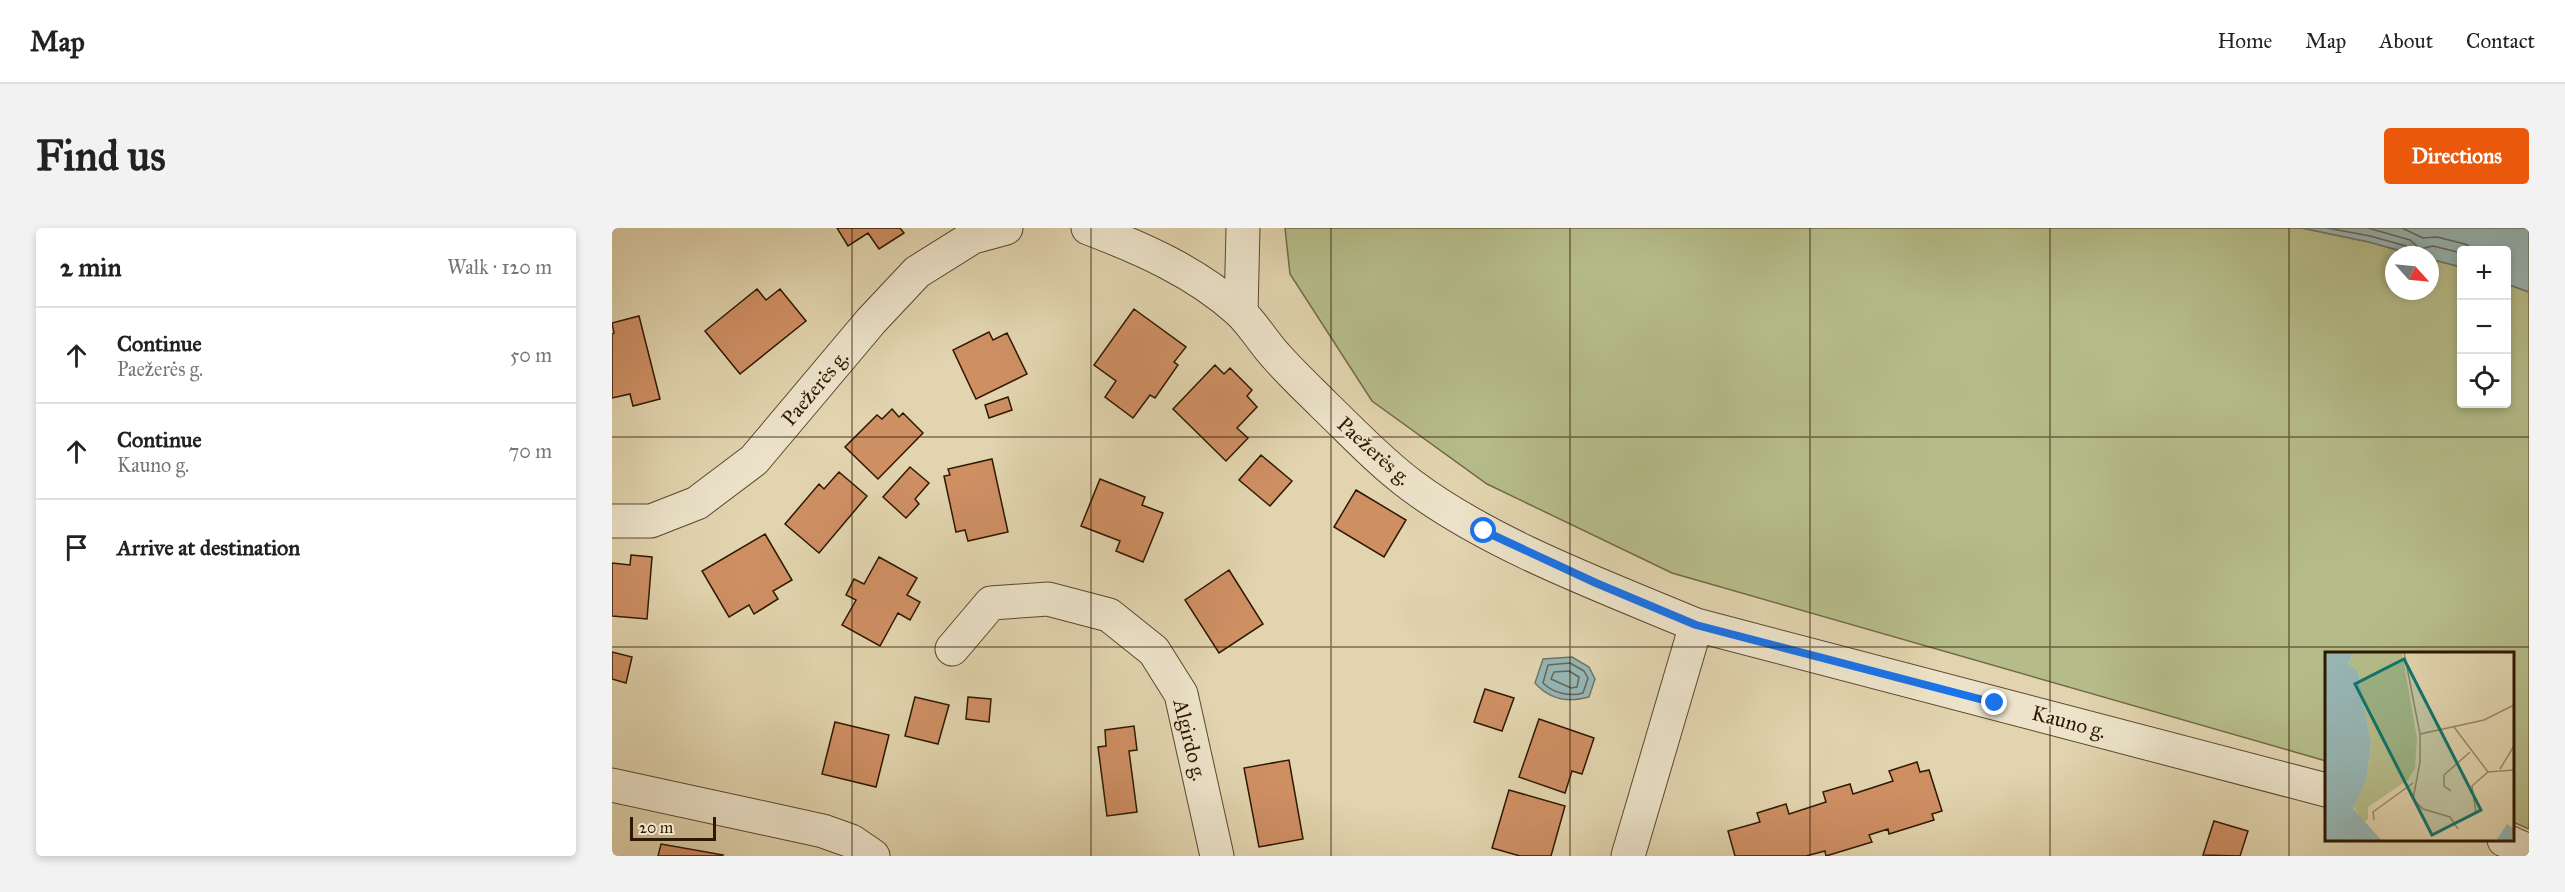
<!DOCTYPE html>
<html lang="en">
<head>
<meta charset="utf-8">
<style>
  :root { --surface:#fff; --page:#f2f2f2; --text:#222; --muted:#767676; --line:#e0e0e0; --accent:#ea580c }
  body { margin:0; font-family:"IM FELL Great Primer",serif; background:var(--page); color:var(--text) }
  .controls { position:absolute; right:18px; top:18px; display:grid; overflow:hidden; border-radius:6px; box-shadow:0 3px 9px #0003 }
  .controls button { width:54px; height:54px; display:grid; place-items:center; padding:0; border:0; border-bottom:2px solid var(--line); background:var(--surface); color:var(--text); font:30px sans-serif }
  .compass { position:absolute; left:1773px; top:18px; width:54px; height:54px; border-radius:50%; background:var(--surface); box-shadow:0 3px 9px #0003; rotate:117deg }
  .scale { position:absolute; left:18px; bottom:15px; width:86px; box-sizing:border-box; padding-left:6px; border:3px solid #2f1801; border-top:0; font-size:16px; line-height:21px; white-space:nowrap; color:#2f1801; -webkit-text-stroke:4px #ece3ca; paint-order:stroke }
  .stop { position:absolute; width:18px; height:18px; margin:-14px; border:4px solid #1a73e8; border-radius:50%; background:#fff }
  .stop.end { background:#1a73e8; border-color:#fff; box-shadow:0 2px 6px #0008 }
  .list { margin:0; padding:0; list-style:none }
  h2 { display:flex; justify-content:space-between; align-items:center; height:78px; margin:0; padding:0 24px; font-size:26px }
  h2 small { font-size:20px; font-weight:400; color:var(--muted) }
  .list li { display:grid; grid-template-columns:39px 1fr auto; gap:18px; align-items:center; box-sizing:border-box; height:96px; padding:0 24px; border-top:2px solid var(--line) }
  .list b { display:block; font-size:22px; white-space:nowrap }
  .list p { margin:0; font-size:20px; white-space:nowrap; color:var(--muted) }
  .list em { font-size:20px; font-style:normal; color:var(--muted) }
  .icon { flex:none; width:33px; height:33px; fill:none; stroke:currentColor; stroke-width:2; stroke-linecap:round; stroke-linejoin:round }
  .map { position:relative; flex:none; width:1917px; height:628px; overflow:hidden; border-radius:6px }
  header { display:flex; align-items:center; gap:36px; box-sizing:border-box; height:84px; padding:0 30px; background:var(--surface); border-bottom:2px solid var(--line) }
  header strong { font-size:28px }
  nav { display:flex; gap:33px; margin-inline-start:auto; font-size:21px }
  .intro { display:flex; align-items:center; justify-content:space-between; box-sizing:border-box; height:144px; padding:0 36px }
  h1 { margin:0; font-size:42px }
  .button { padding:15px 27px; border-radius:6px; background:var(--accent); color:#fff; font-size:21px; font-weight:700 }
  main { display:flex; gap:36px; padding:0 36px }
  aside { flex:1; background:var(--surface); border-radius:6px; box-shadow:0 3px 9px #0003 }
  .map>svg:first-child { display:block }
  .green { fill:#b5bc89; stroke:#726a45; stroke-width:1.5 }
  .water { fill:#97b6b4; stroke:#6d776c; stroke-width:1.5 }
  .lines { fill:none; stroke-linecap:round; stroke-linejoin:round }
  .shore { stroke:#63675a; stroke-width:1.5 }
  .building { fill:#ce8f63; stroke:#2f1801; stroke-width:1.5 }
  .minor-casing { stroke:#5c472c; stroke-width:35 }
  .minor { stroke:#ece3ca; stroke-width:33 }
  .route { stroke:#1a73e8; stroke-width:8 }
  .grid { fill:none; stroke:#2f1801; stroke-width:1.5; stroke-opacity:0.55 }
  .labels { text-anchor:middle; stroke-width:4.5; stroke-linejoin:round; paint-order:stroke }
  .street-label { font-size:21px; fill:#2f1801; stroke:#ece3ca }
  .inset-road { fill:none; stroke:#9a8969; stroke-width:1.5 }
  .view { fill:#0f766e; fill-opacity:0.15; stroke:#0f766e; stroke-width:3 }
  .inset-edge { fill:none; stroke:#2f1801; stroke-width:3 }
</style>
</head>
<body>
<header>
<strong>Map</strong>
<nav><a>Home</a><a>Map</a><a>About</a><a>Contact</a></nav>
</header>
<div class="intro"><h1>Find us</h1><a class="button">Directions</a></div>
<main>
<aside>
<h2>2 min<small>Walk · 120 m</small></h2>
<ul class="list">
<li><svg class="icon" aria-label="ahead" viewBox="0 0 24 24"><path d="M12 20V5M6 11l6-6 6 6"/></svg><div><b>Continue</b><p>Paežerės g.</p></div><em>50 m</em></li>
<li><svg class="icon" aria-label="ahead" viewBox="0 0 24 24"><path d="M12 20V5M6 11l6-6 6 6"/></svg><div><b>Continue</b><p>Kauno g.</p></div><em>70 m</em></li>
<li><svg class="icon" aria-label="arrive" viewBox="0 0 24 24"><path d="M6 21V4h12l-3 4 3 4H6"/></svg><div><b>Arrive at destination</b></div></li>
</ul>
</aside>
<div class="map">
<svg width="1917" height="628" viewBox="0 0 1917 628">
  <rect width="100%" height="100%" fill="#e1d4ae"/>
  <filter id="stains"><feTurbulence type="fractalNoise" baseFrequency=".00333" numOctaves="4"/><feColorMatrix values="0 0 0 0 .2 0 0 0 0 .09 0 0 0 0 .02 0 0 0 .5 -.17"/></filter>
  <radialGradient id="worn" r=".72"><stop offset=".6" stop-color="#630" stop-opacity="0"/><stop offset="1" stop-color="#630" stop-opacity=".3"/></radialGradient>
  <path class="green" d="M 673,0 L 1690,0 L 1757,14 L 1803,27 L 1782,27 L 1782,63 L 1818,63 L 1818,31 L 1849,39 L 1850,176 L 1894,176 L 1895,56 L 1917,64 L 1917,601 L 1901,594 L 1900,425 L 1714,425 L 1714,533 L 1060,345 L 875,256 L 760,173 L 678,46 Z"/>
  <path class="water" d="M 1690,0 L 1917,0 L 1917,64 L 1895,56 L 1894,22 L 1850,22 L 1849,39 L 1818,31 L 1818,27 L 1803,27 L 1757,14 Z
    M 960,429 L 977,439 L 983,451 L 977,469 C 956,475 938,472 923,455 L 931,431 Z"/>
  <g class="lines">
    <path class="shore" d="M 1715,0 L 1758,8 L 1794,18 L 1798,22 L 1799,27
      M 1756,0 L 1798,12 L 1808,21 L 1821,18 L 1850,25
      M 1790,0 L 1811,10 L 1825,9 L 1853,16 L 1864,22
      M 958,435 L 972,443 L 976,450 L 971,465 C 958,469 941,465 931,455 L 936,437 Z
      M 957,443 L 967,449 L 965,459 L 959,460 L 939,451 L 942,444 Z"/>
  </g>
  <path class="building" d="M 225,0 L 288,0 L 292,5 L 267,21 L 256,5 L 236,18 Z
    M 145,61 L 154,72 L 168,61 L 194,93 L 128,146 L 93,103 Z
    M 522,81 L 574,119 L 562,134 L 566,137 L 543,170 L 538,167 L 521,190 L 493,169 L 504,153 L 482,137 Z
    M 27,88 L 48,171 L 21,178 L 18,166 L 0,170 L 0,106 L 2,105 L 0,95 Z
    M 377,104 L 381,112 L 395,105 L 415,146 L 364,171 L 341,122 Z
    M 603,137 L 612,146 L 618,140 L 640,162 L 635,168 L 645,179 L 625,200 L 636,210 L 614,233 L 561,181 Z
    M 396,169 L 400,182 L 377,190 L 373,177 Z
    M 280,181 L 287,189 L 291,185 L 311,205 L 266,251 L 233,219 L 265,187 L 270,191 Z
    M 649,227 L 680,253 L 658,278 L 627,252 Z
    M 380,231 L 396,304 L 356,313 L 353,302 L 344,304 L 332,248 L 338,247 L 336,241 Z
    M 298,239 L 317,255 L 303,271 L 307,276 L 294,290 L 271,269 Z
    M 227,244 L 255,268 L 207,325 L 173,296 L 207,256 L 212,261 Z
    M 488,251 L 533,269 L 530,277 L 551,285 L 531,334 L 504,323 L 508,313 L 469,298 Z
    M 744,262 L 794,292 L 772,329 L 722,299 Z
    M 153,306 L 180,352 L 161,363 L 166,371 L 142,386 L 137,377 L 117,389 L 90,343 Z
    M 19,327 L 40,329 L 35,391 L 0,388 L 0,335 L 18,337 Z
    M 267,329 L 305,350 L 295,367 L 308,374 L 298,392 L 286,385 L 268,418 L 230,397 L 244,372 L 234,367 L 242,351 L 252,356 Z
    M 617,342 L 651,396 L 607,425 L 573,372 Z
    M 0,424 L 20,429 L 14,455 L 0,451 Z
    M 873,461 L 902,470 L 890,503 L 862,494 Z
    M 303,469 L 337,477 L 326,516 L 293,508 Z
    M 356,469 L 379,471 L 377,494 L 354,491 Z
    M 927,491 L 982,510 L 970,546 L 960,543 L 953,565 L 907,549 Z
    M 223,494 L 277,507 L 264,559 L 210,546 Z
    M 522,498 L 525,522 L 517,523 L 525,584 L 495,588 L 486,519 L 494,518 L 493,502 Z
    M 677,532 L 691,611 L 647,619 L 632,540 Z
    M 1305,534 L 1308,544 L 1317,542 L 1330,583 L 1320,586 L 1322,592 L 1277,606 L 1276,601 L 1257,607 L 1260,614 L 1214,628 L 1213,623 L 1194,628 L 1123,628 L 1116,603 L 1148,594 L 1145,585 L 1174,576 L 1177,586 L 1214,574 L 1211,564 L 1238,556 L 1241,566 L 1281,553 L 1277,543 Z
    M 897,562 L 953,578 L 939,628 L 908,628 L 880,620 Z
    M 1602,593 L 1636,603 L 1628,628 L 1591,627 Z
    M 49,616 L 111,627 L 110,628 L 46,628 Z"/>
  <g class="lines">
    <g class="minor-casing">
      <path id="minor" d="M 476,0 C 529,20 584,44 627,83 C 641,96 651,114 664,128 C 679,145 696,161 712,177 C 740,204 768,234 799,257 C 879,317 991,358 1084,397
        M 629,84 L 631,0
        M 0,293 L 39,293 L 85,275 L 142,232 L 259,93 L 305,44 L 361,9 L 394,0
        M 340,421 L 379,375 L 436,371 L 497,387 L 542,423 L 569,466 L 605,628
        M 0,557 L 211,603 L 239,613 L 261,628
        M 1892,612 L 1917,623
        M 1016,628 L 1084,397 L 1714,562"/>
    </g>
    <use href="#minor" class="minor"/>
  </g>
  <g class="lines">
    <path class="route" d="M 872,303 L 984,355 L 1084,397 L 1383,475"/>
  </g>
  <path class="grid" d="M 240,0 L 240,628M 479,0 L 479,628M 719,0 L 719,628M 958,0 L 958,628M 1198,0 L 1198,628M 1438,0 L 1438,628M 1677,0 L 1677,628M 0,209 L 1917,209M 0,419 L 1917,419"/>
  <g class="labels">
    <g class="street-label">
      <text transform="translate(203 160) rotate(-50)" y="7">Paežerės g.</text>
      <text transform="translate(762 223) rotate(42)" y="7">Paežerės g.</text>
      <text transform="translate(1457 494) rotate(15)" y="7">Kauno g.</text>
      <text transform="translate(578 512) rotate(76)" y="7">Algirdo g.</text>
    </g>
  </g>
  <g transform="translate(1713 424)">
    <rect width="189" height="189" fill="#e1d4ae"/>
    <path d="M 29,0 L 77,0 L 92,86 L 90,116 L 83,128 L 43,155 L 43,167 L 39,170 L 28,154 L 41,129 L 46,91 L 33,19 L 23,11 Z" fill="#b5bc89"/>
    <path d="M 0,0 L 29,0 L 23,11 L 33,19 L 46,91 L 41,129 L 28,156 L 57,189 L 0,189 ZM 182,172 L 189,177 L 187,189 L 171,189 Z" fill="#97b6b4"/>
    <path class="inset-road" d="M 79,0 L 95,82 L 159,68 L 189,53M 129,75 L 163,120M 95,82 L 95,110 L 88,147 L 98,157 L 125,165 L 133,177M 175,117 L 189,94M 126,139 L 119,134 L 119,123 L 145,100M 151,161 L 147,134 L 163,120 L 189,118M 49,168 L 48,160 L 88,131"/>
    <path class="view" d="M 79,7 L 156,158 L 107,183 L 30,32 Z"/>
    <rect width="189" height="189" class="inset-edge"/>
  </g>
  <rect width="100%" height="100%" filter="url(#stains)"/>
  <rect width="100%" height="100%" fill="url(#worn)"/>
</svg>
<div class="controls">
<button>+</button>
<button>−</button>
<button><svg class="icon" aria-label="locate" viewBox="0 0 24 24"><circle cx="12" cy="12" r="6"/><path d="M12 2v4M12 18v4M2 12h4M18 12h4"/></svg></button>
</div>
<svg class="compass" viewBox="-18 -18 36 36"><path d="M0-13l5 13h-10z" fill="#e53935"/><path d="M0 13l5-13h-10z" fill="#767676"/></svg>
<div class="scale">20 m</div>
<div class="stop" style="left:872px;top:303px"></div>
<div class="stop end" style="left:1383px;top:475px"></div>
</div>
</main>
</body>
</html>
